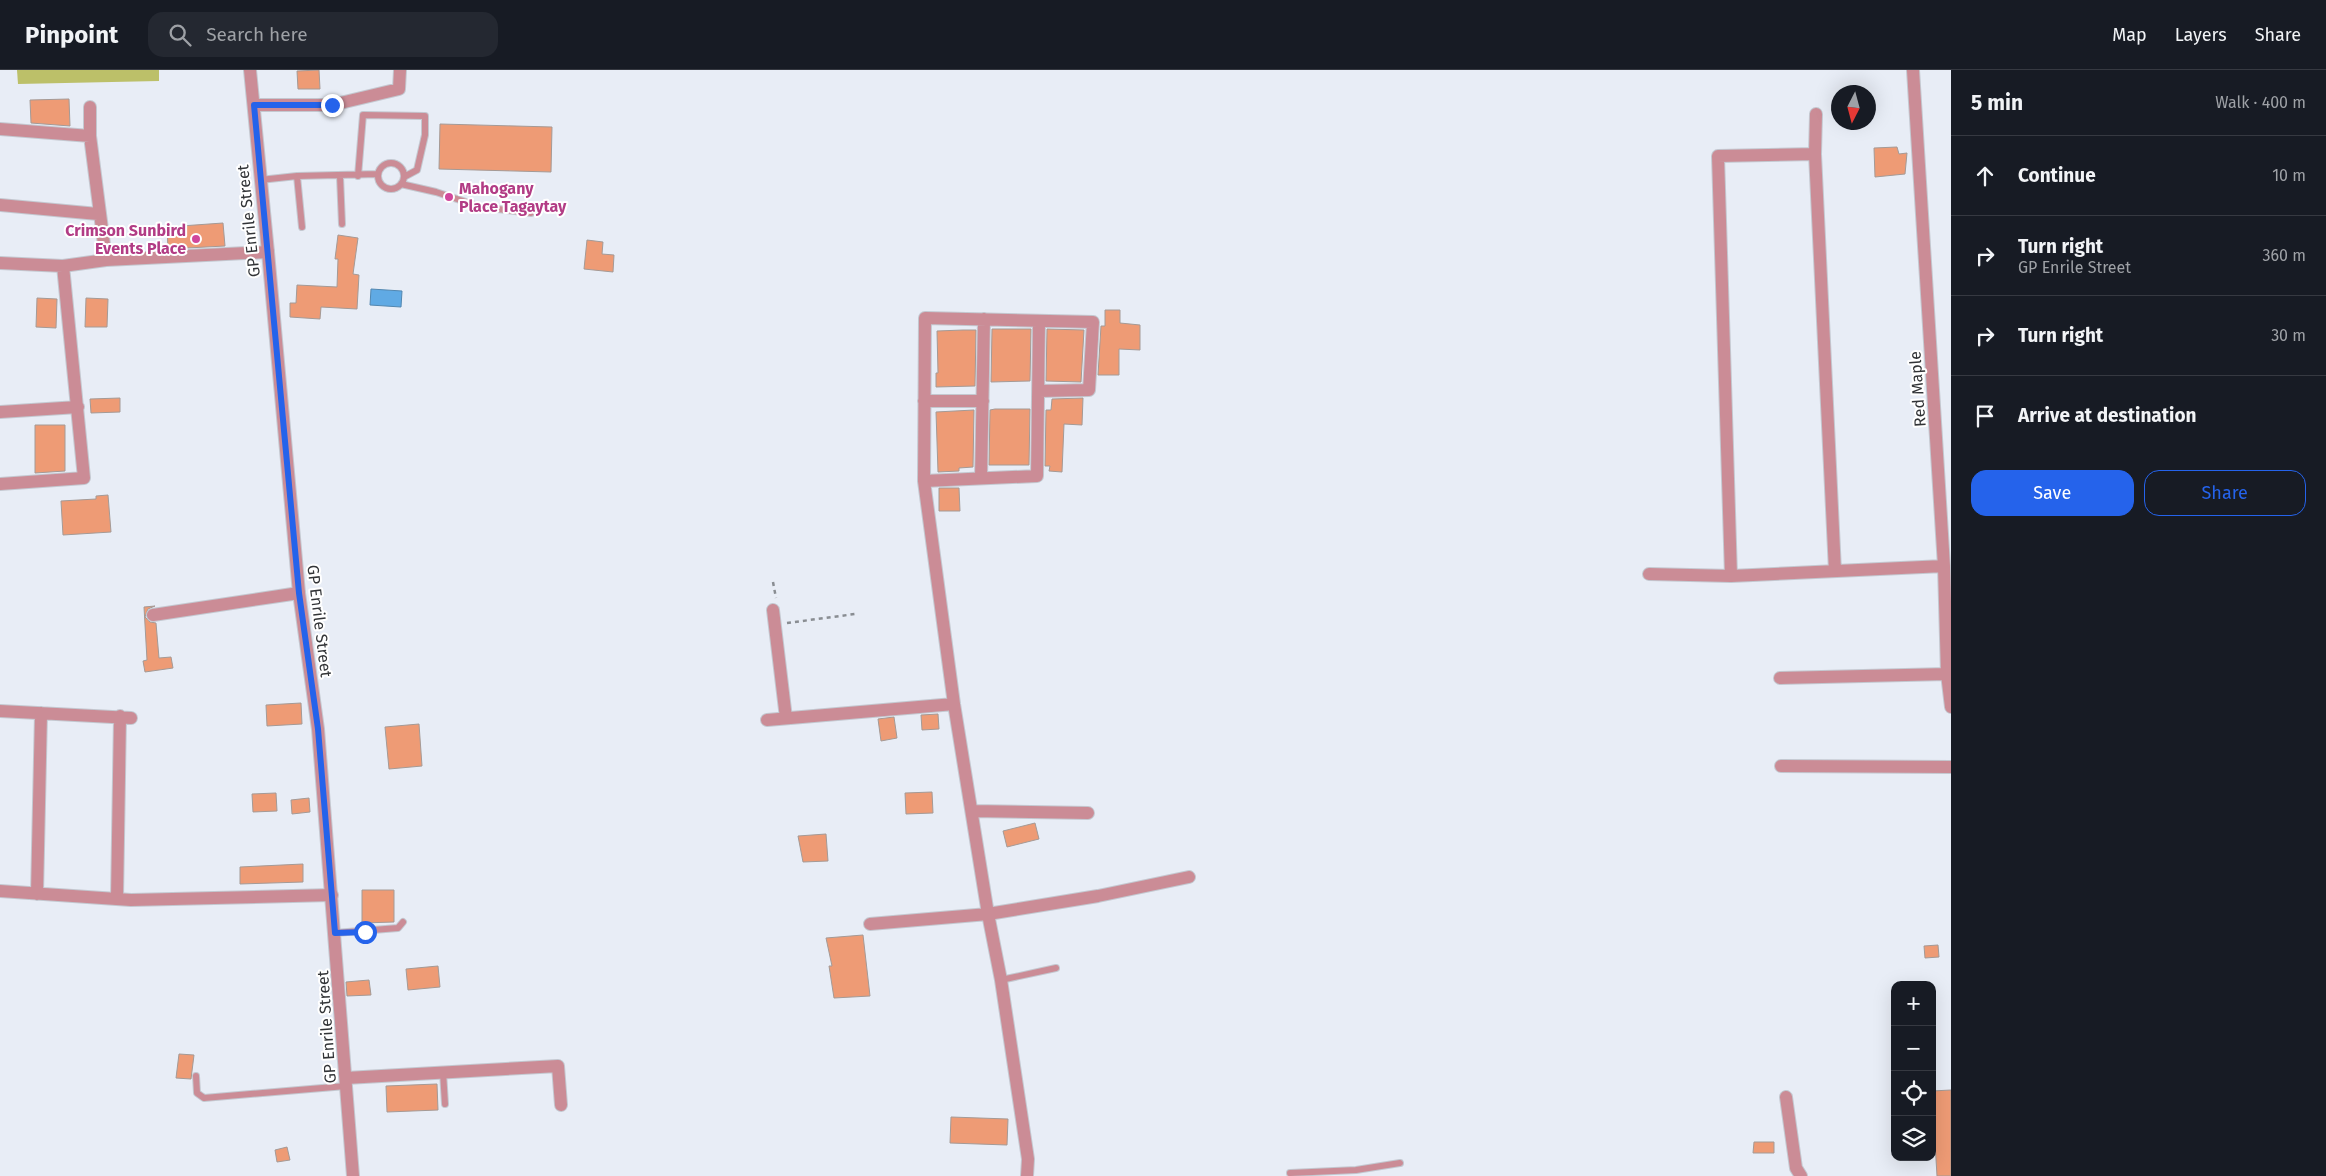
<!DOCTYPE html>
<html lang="en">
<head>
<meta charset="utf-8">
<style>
  :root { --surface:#171b24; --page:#242831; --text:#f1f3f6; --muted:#9ea1a6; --line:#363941; --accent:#2563eb }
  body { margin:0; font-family:"Fira Sans",sans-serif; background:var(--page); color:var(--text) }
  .controls { position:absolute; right:15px; bottom:15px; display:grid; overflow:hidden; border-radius:10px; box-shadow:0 5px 20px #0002 }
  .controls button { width:45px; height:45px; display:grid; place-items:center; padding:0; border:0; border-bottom:1px solid var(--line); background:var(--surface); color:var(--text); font:25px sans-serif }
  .compass { position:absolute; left:1831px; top:15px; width:45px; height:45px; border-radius:50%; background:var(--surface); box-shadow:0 5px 20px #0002; rotate:186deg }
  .stop { position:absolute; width:15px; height:15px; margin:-11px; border:4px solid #2563eb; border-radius:50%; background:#fff }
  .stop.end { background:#2563eb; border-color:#fff; box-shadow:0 1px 5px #0008 }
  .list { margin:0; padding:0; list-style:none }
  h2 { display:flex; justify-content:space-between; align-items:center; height:65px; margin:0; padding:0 20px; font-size:21px }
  h2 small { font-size:16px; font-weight:400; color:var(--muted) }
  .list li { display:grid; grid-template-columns:32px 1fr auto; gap:15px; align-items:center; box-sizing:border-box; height:80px; padding:0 20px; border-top:1px solid var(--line) }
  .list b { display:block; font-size:19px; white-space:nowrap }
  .list p { margin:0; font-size:16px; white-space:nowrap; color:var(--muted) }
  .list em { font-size:16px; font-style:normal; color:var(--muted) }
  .actions { display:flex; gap:10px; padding:15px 20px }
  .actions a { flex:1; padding:11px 0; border:1px solid var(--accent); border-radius:15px; text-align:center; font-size:18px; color:var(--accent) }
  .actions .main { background:var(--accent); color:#fff }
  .icon { flex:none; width:28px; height:28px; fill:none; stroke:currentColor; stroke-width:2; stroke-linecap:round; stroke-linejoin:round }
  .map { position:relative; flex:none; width:1951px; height:1106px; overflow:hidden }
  header { display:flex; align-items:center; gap:30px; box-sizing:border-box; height:70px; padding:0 25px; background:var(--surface); border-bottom:1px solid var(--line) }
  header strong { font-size:24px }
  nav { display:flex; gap:28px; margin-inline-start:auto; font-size:18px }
  .search { width:350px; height:45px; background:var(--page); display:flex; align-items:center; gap:12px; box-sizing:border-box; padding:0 18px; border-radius:15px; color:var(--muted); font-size:19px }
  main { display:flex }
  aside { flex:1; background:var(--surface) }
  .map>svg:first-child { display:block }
  .green { fill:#bcc069 }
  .water { fill:#60aae4; stroke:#5287b0 }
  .building { fill:#ee9b75; stroke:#a49a96 }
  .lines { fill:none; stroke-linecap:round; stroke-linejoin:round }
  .service-casing { stroke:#c4c8d0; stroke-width:8 }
  .minor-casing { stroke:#c4c8d0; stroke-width:14 }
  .tertiary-casing { stroke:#c4c8d0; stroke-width:14 }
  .path { stroke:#898d92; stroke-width:2.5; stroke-dasharray:4 4; stroke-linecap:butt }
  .service { stroke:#cb8c96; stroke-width:6 }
  .minor { stroke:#cb8c96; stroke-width:12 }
  .tertiary { stroke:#cb8c96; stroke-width:12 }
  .route { stroke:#2563eb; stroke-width:6 }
  .hotel-dot { fill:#d1479c; stroke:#fff; stroke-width:2 }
  .labels { text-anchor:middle; stroke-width:4; stroke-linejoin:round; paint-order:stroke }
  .hotel-label { font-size:16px; font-weight:bold; fill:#b23c85; stroke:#fff; text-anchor:start }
  .street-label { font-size:16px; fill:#323437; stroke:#fff }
</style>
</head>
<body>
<header>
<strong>Pinpoint</strong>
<div class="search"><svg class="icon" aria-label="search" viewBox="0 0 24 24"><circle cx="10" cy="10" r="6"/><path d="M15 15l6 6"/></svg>Search here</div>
<nav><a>Map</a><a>Layers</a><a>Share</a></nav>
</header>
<main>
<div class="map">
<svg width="1951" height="1106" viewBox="0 0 1951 1106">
  <rect width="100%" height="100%" fill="#e8edf6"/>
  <path class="green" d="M 17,0 L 159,0 L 159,11 L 18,14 Z"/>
  <path class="water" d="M 371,219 L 402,221 L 401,237 L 370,235 Z"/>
  <path class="building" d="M 319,0 L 320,19 L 298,19 L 297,1 Z
    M 69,29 L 70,56 L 31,53 L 30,30 Z
    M 440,54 L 552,57 L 551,102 L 439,99 Z
    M 1897,77 L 1899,84 L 1907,83 L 1905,104 L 1875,107 L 1874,78 Z
    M 223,153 L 225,176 L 168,179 L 167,157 Z
    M 338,165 L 358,168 L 353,204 L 359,205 L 357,239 L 321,237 L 320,249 L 290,247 L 290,233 L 296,233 L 297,215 L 337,217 L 338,189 L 335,189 Z
    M 587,170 L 603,172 L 602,184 L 614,185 L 613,202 L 584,199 Z
    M 37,228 L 57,229 L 56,258 L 36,257 Z
    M 86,228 L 108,229 L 107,257 L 85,257 Z
    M 1105,240 L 1120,240 L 1120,253 L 1140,255 L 1140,280 L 1119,279 L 1119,305 L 1098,305 L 1101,256 L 1105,256 Z
    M 992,259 L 1031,259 L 1030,311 L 991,312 Z
    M 1047,259 L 1084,260 L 1081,312 L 1046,311 Z
    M 963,260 L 976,260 L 975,316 L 936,317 L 936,303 L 938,303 L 937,261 Z
    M 120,328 L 120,342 L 91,343 L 90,329 Z
    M 1083,328 L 1082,355 L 1064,354 L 1062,402 L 1049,401 L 1050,396 L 1045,396 L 1046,340 L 1051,340 L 1052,329 Z
    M 995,339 L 1030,339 L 1029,395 L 989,395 L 990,340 Z
    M 974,340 L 973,397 L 959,398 L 959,401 L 938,402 L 936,342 Z
    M 35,355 L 65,355 L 65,401 L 35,403 Z
    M 939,418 L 959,418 L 960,441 L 939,441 Z
    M 108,425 L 111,462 L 63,465 L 61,431 L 96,429 L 96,426 Z
    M 155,536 L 148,539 L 145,547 L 150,552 L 156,553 L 159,588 L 171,587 L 173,598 L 145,602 L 143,591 L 147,590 L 144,537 Z
    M 301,633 L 302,654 L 267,656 L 266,635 Z
    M 938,644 L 939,659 L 922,660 L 921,645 Z
    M 894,647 L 897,668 L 881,671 L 878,649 Z
    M 419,654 L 422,696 L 389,699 L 385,657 Z
    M 932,722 L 933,743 L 906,744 L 905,723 Z
    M 276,723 L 277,741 L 253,742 L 252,724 Z
    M 309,728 L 310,742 L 292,744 L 291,730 Z
    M 1035,753 L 1039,769 L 1007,777 L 1003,761 Z
    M 826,764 L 828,791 L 803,792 L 798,766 Z
    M 303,794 L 303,812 L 240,814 L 240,797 Z
    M 362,820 L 394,820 L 394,852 L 362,853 Z
    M 863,865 L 870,926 L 834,928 L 829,896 L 832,896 L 826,868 Z
    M 1938,875 L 1939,887 L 1925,888 L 1924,876 Z
    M 438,896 L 440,917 L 408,920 L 406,899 Z
    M 369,910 L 371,925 L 347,926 L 346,912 Z
    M 179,984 L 194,985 L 191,1009 L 176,1008 Z
    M 437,1014 L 438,1040 L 387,1042 L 386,1016 Z
    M 1951,1020 L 1951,1106 L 1937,1106 L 1932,1021 Z
    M 951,1047 L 1008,1049 L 1007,1075 L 950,1073 Z
    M 1754,1072 L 1774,1072 L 1774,1083 L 1753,1083 Z
    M 287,1077 L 290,1090 L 277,1092 L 275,1080 Z"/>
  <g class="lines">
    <g class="service-casing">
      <path id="service" d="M378 106a13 13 0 1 1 26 0a13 13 0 1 1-26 0Z
        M 297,106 L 302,157
        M 340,106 L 342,154
        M 358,106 L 363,45 L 425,46 L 425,65 L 417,100 L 404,107
        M 260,110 L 297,106 L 378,104
        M 401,114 L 436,122 L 481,137 L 531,143
        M 335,863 L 398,858 L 403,852
        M 1001,910 L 1056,898
        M 443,1002 L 445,1034
        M 196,1006 L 197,1023 L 204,1028 L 346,1016
        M 1290,1103 L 1356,1100 L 1400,1093"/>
    </g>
    <g class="minor-casing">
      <path id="minor" d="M 1913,0 L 1944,496 L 1947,604 L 1951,637
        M 254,35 L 332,35 L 399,19 L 400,0
        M 90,37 L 90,66 L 106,190
        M 1816,44 L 1815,84 L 1835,501
        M 0,59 L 90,66
        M 0,135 L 98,144
        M 0,193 L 63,196 L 106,190 L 268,182
        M 924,331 L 983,331
        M 0,342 L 78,337
        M 981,408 L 984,249
        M 924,411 L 925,248 L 1093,252 L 1089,320 L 1039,321
        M 0,414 L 84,408 L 63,196
        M 1649,504 L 1731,506 L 1944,496
        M 1731,506 L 1718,86 L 1815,84
        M 773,540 L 786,648
        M 153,545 L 299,523
        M 1780,608 L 1947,604
        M 0,641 L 131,648
        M 767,650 L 954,634
        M 1781,696 L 1951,697
        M 972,741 L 1088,743
        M 0,821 L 131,830 L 332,825
        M 37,824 L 41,643
        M 117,829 L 120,646
        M 870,854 L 988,844 L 1098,826 L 1189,807
        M 346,1008 L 558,996 L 561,1035
        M 1786,1027 L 1796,1098 L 1801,1106
        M 1027,1106 L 1028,1089 L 1001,910 L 988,844 L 954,634 L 924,411 L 1037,406 L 1039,251"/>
    </g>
    <g class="tertiary-casing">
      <path id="tertiary" d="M 250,0 L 268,182 L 299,523 L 318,659 L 353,1106"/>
    </g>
    <path class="path" d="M 773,512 L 776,528
      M 787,553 L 855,544"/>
    <use href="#service" class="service"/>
    <use href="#minor" class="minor"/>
    <use href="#tertiary" class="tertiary"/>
  </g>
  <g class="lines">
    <path class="route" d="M 332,35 L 254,35 L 299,523 L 318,659 L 335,863 L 365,862"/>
  </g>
  <g class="hotel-dot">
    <circle cx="449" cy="127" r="5"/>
    <circle cx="196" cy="169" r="5"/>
  </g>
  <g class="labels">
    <g class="hotel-label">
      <text x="459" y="124">Mahogany<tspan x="459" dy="18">Place Tagaytay</tspan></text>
      <text x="186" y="166" text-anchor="end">Crimson Sunbird<tspan x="186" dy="18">Events Place</tspan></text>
    </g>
    <g class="street-label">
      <text transform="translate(248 151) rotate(-96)" y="6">GP Enrile Street</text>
      <text transform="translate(1917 319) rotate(-94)" y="6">Red Maple</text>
      <text transform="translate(320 551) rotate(83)" y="6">GP Enrile Street</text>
      <text transform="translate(326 957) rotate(-94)" y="6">GP Enrile Street</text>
    </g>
  </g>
</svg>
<div class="controls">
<button>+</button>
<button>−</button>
<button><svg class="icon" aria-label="locate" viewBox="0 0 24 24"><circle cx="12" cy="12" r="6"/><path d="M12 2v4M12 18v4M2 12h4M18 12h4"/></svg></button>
<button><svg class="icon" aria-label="layers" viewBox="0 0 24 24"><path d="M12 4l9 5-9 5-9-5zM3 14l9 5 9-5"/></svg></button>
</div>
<svg class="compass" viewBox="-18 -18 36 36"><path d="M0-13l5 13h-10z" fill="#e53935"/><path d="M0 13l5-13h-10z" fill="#9ea1a6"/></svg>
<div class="stop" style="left:365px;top:862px"></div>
<div class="stop end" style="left:332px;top:35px"></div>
</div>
<aside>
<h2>5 min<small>Walk · 400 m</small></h2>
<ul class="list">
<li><svg class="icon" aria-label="ahead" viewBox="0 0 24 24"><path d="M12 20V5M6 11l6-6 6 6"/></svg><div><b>Continue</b></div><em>10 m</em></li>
<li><svg class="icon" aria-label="right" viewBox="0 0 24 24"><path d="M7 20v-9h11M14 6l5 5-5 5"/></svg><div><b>Turn right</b><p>GP Enrile Street</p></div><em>360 m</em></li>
<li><svg class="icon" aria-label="right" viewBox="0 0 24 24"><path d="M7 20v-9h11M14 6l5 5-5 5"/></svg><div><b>Turn right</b></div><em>30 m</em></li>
<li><svg class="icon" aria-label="arrive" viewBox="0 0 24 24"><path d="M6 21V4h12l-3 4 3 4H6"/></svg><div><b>Arrive at destination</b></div></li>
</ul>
<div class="actions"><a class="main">Save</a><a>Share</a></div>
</aside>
</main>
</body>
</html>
